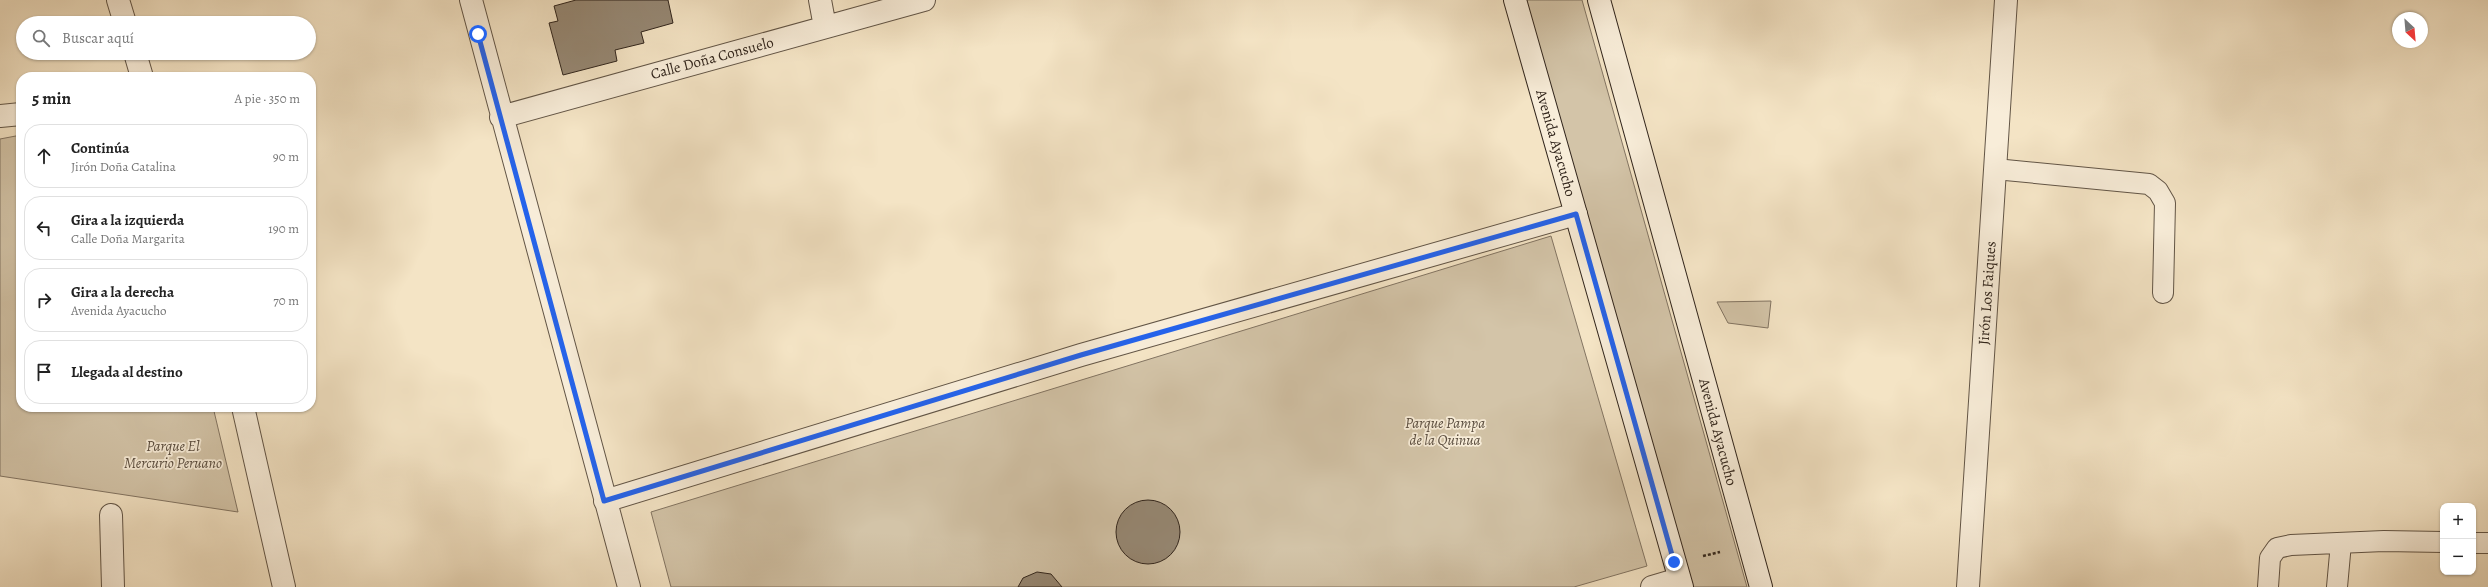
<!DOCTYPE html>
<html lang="es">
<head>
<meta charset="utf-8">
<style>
  :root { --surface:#fff; --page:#f2f2f2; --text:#222; --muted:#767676; --line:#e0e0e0 }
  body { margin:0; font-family:Alegreya,serif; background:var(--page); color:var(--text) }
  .controls { position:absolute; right:12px; bottom:12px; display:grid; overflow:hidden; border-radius:8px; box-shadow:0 1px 3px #0004 }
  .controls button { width:36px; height:36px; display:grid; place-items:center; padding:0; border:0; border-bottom:1px solid var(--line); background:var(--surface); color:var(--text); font:20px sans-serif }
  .compass { position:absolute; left:2392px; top:12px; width:36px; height:36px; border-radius:50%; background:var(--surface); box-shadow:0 1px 3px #0004; rotate:154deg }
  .stop { position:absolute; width:12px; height:12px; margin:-9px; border:3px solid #2563eb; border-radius:50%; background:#fff }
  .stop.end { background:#2563eb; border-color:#fff; box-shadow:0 1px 4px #0008 }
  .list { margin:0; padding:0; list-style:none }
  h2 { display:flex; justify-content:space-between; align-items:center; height:52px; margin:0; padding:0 16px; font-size:17px }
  h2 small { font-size:13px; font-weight:400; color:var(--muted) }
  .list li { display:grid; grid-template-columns:26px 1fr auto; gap:12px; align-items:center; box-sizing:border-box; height:64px; margin:0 8px 8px; padding:0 8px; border:1px solid var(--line); border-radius:16px }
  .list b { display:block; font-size:15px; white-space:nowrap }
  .list p { margin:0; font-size:13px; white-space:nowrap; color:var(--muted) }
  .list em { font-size:13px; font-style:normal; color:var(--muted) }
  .icon { flex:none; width:22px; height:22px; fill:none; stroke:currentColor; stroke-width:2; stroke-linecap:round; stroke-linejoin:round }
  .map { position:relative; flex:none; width:2488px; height:587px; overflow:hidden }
  .search { position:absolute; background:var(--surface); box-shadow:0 1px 3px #0004; left:16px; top:16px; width:300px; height:44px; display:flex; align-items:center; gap:10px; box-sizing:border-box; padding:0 14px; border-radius:22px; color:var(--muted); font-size:15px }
  .panel { position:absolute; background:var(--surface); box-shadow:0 1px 3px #0004; left:16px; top:72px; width:300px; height:340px; border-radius:16px }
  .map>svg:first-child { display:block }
  .green { fill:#d3c4a8; stroke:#827462 }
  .building { fill:#968874; stroke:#31251c }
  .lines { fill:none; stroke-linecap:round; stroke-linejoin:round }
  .lane-casing { stroke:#625546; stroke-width:22 }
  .street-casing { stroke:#625546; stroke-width:24 }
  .secondary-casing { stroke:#31251c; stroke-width:24 }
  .path { stroke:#31251c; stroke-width:2.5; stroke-dasharray:3 2; stroke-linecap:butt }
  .lane { stroke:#f8edd9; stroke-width:20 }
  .street { stroke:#f8edd9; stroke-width:22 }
  .secondary { stroke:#f8edd9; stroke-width:22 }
  .route { stroke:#2563eb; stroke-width:5 }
  .labels { text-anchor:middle; stroke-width:3.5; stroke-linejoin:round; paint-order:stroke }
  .street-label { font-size:15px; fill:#31251c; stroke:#f8edd9 }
  .park-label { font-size:15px; font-style:italic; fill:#5a4d3f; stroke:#f8edd9 }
</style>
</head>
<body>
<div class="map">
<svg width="2488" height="587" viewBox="0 0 2488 587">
  <rect width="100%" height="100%" fill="#f4e4c5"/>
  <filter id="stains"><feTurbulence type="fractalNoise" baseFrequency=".005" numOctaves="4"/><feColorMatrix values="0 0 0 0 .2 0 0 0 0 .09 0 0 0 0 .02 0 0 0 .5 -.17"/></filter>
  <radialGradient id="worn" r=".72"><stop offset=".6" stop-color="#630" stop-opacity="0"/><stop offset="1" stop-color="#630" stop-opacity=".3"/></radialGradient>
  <path class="green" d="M 1522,0 L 1582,0 L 1747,587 L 1688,587 Z
    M 21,135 L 21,407 L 213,407 L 238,512 L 0,476 L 0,139 Z
    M 1551,236 L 1647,566 L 1574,587 L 671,587 L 651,512 Z
    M 1771,301 L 1768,328 L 1728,323 L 1717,302 Z"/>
  <path class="building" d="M 576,0 L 668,0 L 673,23 L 641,32 L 644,43 L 615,50 L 617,61 L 563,75 L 549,23 L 558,21 L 554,6 Z
    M1116 532a32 32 0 1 1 64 0a32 32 0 1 1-64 0Z
    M 1037,572 L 1051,574 L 1062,587 L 1018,587 L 1023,578 Z"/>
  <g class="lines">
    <g class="lane-casing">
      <path id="lane" d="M 1995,169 L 2149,184 L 2158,191 L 2165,203 L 2163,293
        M 2473,543 L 2488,543
        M 2268,587 L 2270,558 L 2277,548 L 2291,545 L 2384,541 L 2443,542
        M 2337,587 L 2341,543"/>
    </g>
    <g class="street-casing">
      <path id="street" d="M 118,0 L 125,23
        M 471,0 L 629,587
        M 820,0 L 825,27
        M 135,53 L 142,77
        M 0,116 L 21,114
        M 501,117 L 924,0
        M 243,407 L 284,587
        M 605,501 L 1081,355 L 1576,214
        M 111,515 L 113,587
        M 1652,587 L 1679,579
        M 1968,587 L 2006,0"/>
    </g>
    <g class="secondary-casing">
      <path id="secondary" d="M 1515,0 L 1682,587
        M 1599,0 L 1761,587"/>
    </g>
    <path class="path" d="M 1703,556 L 1720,552"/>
    <use href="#lane" class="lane"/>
    <use href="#street" class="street"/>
    <use href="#secondary" class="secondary"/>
  </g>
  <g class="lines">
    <path class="route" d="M 478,34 L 604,501 L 1081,355 L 1576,214 L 1674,562"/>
  </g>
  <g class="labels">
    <g class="street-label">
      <text transform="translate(712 58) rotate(-15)" y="5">Calle Doña Consuelo</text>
      <text transform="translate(1556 143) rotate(74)" y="5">Avenida Ayacucho</text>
      <text transform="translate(1987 293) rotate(-86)" y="5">Jirón Los Faiques</text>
      <text transform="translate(1718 432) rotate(75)" y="5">Avenida Ayacucho</text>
    </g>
    <g class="park-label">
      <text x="1445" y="428">Parque Pampa<tspan x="1445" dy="17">de la Quinua</tspan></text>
      <text x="173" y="451">Parque El<tspan x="173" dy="17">Mercurio Peruano</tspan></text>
    </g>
  </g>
  <rect width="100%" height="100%" filter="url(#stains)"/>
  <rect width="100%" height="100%" fill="url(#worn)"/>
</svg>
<div class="controls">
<button>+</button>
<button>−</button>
</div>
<svg class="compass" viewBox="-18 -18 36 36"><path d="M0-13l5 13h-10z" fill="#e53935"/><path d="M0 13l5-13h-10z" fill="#767676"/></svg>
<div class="stop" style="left:478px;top:34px"></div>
<div class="stop end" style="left:1674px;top:562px"></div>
<div class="search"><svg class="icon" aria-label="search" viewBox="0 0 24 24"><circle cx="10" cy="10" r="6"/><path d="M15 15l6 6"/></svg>Buscar aquí</div>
<section class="panel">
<h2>5 min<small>A pie · 350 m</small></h2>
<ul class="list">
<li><svg class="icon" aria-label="ahead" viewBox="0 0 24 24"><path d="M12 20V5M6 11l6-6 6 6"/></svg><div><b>Continúa</b><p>Jirón Doña Catalina</p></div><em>90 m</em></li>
<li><svg class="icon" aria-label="left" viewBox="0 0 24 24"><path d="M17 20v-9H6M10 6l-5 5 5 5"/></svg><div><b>Gira a la izquierda</b><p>Calle Doña Margarita</p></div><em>190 m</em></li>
<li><svg class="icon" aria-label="right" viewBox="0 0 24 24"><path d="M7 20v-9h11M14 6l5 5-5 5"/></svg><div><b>Gira a la derecha</b><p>Avenida Ayacucho</p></div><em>70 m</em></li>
<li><svg class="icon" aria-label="arrive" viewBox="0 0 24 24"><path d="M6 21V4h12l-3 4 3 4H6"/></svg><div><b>Llegada al destino</b></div></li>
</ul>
</section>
</div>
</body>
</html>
